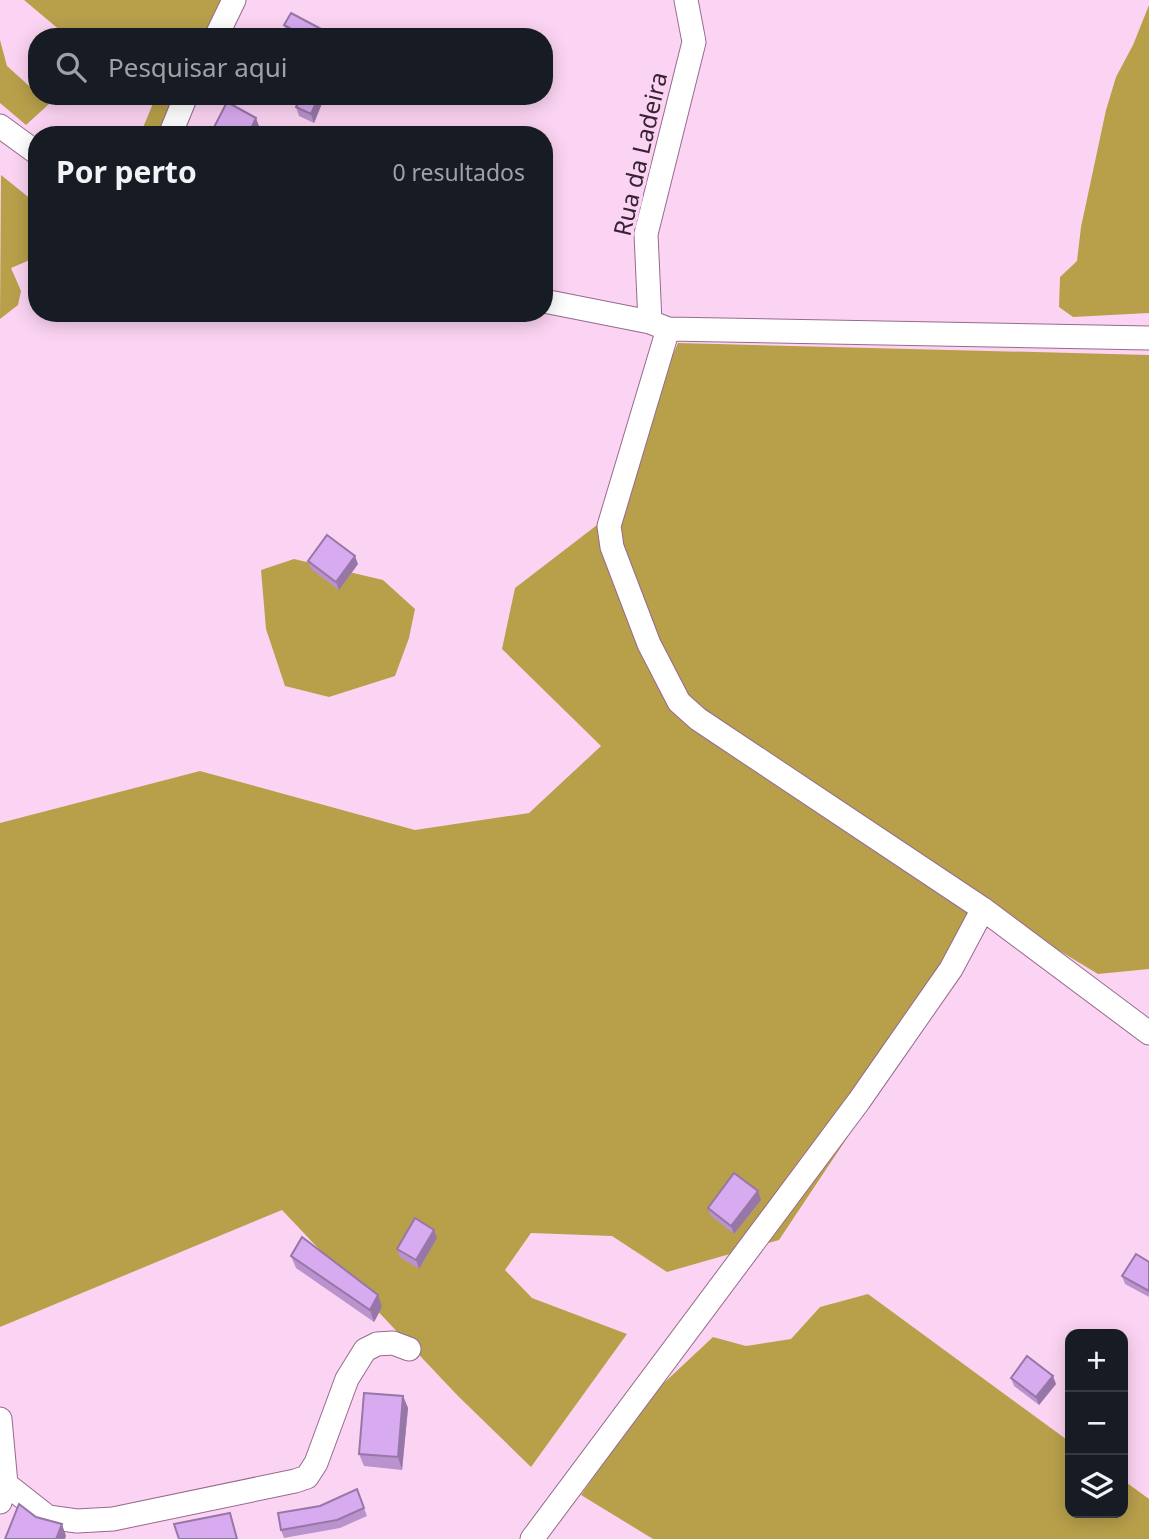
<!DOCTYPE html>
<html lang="pt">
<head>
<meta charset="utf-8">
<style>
  :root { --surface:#171b24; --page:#242831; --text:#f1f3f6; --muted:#9ea1a6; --line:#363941 }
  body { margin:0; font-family:"Noto Sans",sans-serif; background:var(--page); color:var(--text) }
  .controls { position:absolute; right:21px; bottom:21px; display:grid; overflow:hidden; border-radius:14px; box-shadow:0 4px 18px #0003 }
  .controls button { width:63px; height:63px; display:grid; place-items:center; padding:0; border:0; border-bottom:2px solid var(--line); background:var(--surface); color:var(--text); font:35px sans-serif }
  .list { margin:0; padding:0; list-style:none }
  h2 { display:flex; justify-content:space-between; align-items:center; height:91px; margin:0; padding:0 28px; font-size:30px }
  h2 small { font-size:23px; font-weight:400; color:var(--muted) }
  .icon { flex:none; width:38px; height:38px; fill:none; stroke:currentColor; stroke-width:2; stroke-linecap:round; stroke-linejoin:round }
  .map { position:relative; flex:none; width:1149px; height:1539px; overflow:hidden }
  .search { position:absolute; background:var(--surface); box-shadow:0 4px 18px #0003; left:28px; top:28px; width:525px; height:77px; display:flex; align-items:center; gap:18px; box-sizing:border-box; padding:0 24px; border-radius:28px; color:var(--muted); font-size:26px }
  .panel { position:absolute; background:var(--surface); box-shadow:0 4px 18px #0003; left:28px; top:126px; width:525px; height:196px; border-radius:28px }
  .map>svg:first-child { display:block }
  .forest { fill:#b8a04b }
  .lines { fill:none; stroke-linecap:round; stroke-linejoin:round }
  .minor-casing { stroke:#966a8d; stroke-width:25 }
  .minor { stroke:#fff; stroke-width:23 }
  .wall { fill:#ba92ce }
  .shaded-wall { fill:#9777a7 }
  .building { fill:#d8aaef; stroke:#9777a7; stroke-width:2 }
  .labels { text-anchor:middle; stroke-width:7; stroke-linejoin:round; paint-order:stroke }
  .street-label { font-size:24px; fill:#372433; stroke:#fcd4f3 }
</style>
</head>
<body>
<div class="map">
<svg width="1149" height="1539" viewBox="0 0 1149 1539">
  <rect width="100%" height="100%" fill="#fcd4f3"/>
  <path class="forest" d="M 24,0 L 227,0 L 207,37 L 68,37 Z
    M 1149,5 L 1149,313 L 1073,317 L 1059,307 L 1060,277 L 1077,261 L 1081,227 L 1106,110 L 1116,77 L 1133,45 Z
    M 0,40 L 7,66 L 37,93 L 37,96 L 40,96 L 49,104 L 26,125 L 0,103 Z
    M 156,96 L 176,96 L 159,135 L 140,135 Z
    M 1,175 L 37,204 L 37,257 L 11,268 L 21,291 L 18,305 L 0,319 Z
    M 678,343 L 1149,355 L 1149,969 L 1098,974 L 997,913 L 779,1240 L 667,1272 L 612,1236 L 531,1233 L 505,1270 L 532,1298 L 627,1334 L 531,1467 L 458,1396 L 282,1210 L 0,1327 L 0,823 L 200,771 L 415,830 L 529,813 L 601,746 L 502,649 L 515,588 L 597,525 Z
    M 294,559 L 383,580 L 415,609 L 409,638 L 395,676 L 329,697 L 285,686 L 266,629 L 261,570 Z
    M 868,1294 L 1070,1442 L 1070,1513 L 1123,1513 L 1123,1480 L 1149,1499 L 1149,1539 L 653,1539 L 581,1495 L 650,1396 L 713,1337 L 746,1346 L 791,1339 L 820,1307 Z"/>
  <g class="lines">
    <g class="minor-casing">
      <path id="minor" d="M 216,37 L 234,0
        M 0,126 L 37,153
        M 170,135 L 186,96
        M 544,301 L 650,322 L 668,329 L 1149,338
        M 650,322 L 646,234 L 694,42 L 686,0
        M 668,329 L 609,526 L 612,547 L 649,644 L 679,702 L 698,719 L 983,909 L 1149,1033
        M 0,1419 L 6,1484 L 0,1502
        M 6,1484 L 48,1517 L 77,1521 L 113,1519 L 295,1481 L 307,1477 L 316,1463 L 347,1379 L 365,1350 L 377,1344 L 393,1343 L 409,1349
        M 532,1539 L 859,1101 L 951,969 L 983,909"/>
    </g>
    <use href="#minor" class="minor"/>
  </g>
  <path class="wall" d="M 284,25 L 336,37 L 293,37 L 287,34 Z
    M 301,96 L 325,96 L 314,123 L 299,116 L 296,107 Z
    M 308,561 L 358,564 L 339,590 L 311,569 Z
    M 758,1191 L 761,1200 L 734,1234 L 711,1216 L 708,1208 Z
    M 434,1230 L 437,1238 L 419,1269 L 400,1257 L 397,1249 Z
    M 291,1256 L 382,1307 L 374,1322 L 296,1268 Z
    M 1149,1262 L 1149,1297 L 1125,1284 L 1122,1276 Z
    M 1011,1378 L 1056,1384 L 1039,1405 L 1014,1386 Z
    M 403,1396 L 408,1408 L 402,1470 L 364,1466 L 359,1454 Z
    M 364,1508 L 367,1516 L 340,1528 L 284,1538 L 281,1530 Z"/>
  <path class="shaded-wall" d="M 319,96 L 325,96 L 314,123 L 311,114 Z
    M 256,118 L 259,126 L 255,135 L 248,135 Z
    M 355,556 L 358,564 L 339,590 L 336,582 Z
    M 758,1191 L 761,1200 L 734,1234 L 731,1226 Z
    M 434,1230 L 437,1238 L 419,1269 L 416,1260 Z
    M 378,1295 L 382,1307 L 374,1322 L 370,1310 Z
    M 1053,1376 L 1056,1384 L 1039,1405 L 1036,1397 Z
    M 403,1396 L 408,1408 L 402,1470 L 398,1457 Z
    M 62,1524 L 66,1536 L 65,1539 L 56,1539 Z"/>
  <path class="building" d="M 291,13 L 336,37 L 306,37 L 284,25 Z
    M 301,96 L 319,96 L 311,114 L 296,107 Z
    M 227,102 L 256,118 L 248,135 L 210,135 Z
    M 327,535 L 355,556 L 336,582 L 308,561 Z
    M 734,1173 L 758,1191 L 731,1226 L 708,1208 Z
    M 415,1218 L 434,1230 L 416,1260 L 397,1249 Z
    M 302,1237 L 378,1295 L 370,1310 L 291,1256 Z
    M 1136,1254 L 1149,1262 L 1149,1291 L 1122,1276 Z
    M 1027,1356 L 1053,1376 L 1036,1397 L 1011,1378 Z
    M 364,1393 L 403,1396 L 398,1457 L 359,1454 Z
    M 357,1489 L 364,1508 L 337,1520 L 281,1530 L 278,1513 L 320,1506 Z
    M 19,1504 L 36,1517 L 62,1524 L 56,1539 L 5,1539 Z
    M 230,1513 L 237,1539 L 179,1539 L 174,1524 Z"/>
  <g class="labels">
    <g class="street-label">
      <text transform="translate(641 154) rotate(-77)" y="8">Rua da Ladeira</text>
    </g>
  </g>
</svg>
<div class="controls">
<button>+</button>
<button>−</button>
<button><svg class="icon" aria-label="layers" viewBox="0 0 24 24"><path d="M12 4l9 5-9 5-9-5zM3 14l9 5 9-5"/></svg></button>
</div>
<div class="search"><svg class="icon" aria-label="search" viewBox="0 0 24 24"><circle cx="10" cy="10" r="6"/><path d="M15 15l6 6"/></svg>Pesquisar aqui</div>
<section class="panel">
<h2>Por perto<small>0 resultados</small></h2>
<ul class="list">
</ul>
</section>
</div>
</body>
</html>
